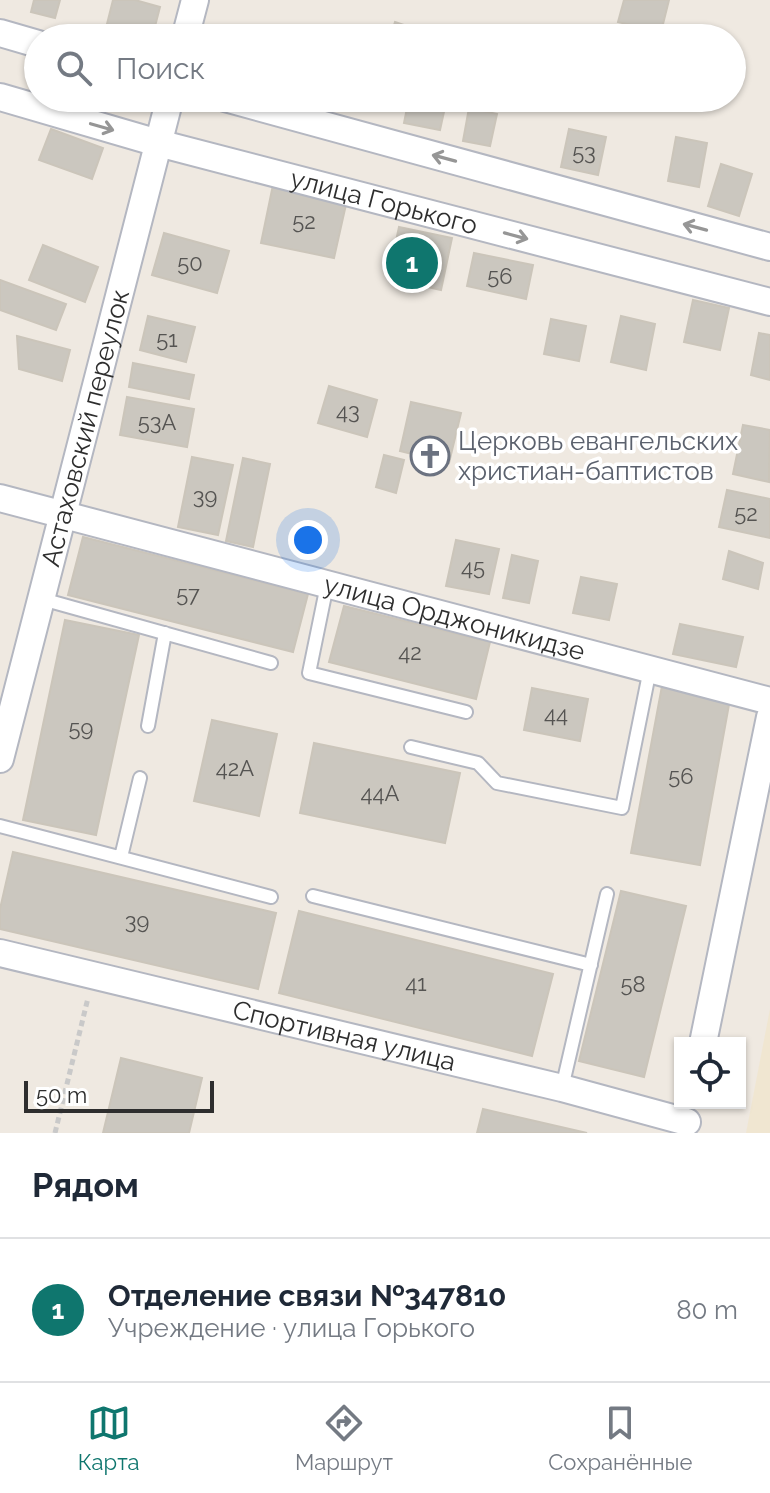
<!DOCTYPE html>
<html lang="ru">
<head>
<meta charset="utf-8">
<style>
  :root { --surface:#fff; --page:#f6f6f7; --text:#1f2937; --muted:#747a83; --line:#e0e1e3; --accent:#0f766e }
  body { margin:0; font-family:Raleway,sans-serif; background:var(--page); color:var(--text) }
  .controls { position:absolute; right:24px; bottom:24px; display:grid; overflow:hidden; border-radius:0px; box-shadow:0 2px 6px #0004 }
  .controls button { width:72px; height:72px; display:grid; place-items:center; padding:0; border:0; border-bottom:2px solid var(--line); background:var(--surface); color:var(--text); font:40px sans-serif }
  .scale { position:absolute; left:24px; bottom:20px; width:190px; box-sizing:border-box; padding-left:8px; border:4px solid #2e2e2e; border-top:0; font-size:22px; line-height:28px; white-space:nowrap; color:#2e2e2e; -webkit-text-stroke:6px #fff; paint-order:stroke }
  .you { position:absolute; left:308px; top:540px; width:28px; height:28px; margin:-20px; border:6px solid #fff; border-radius:50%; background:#1a73e8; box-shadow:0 0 0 12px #1a73e833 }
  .badge { display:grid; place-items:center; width:52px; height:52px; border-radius:50%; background:var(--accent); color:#fff; font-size:26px; font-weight:700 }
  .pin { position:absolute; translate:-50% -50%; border:4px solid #fff; box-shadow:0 2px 8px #0006 }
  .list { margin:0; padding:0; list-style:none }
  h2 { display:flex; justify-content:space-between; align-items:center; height:104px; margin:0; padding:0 32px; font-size:34px }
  h2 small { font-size:26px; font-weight:400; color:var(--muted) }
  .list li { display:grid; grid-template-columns:52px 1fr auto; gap:24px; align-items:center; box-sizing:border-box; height:144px; padding:0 32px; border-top:2px solid var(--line) }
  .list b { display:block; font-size:30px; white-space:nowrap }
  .list p { margin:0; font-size:26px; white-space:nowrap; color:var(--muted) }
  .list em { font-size:26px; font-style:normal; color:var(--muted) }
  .icon { flex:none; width:44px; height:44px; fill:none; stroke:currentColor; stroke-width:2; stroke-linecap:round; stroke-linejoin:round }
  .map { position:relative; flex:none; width:770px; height:1133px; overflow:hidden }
  .search { position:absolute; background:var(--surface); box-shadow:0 2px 6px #0004; left:24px; right:24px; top:24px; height:88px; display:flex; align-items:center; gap:20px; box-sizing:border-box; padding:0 28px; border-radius:44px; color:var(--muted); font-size:30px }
  .sheet { height:248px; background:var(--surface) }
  nav { display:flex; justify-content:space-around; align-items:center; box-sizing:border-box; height:112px; border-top:2px solid var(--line); background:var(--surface); font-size:22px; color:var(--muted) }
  nav a { display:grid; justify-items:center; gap:4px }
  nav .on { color:var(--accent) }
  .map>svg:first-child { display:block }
  .education { fill:#f0e6d1 }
  .building { fill:#cbc7bf; stroke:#cbc5ba; stroke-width:2 }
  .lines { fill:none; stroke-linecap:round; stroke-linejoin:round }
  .lane-casing { stroke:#b4b7c1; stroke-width:16 }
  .street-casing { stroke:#b4b7c1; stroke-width:30 }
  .path { stroke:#c9c9c9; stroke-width:5; stroke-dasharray:6 4; stroke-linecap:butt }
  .lane { stroke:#fff; stroke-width:12 }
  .street { stroke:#fff; stroke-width:26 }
  .oneway { stroke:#969696 }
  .labels { text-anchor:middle; stroke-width:7; stroke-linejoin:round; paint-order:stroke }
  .number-label { font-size:22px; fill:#555452 }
  .street-label { font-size:26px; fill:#2e2e2e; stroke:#fff }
  .worship-label { font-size:26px; fill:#5b616d; stroke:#fff; text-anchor:start }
</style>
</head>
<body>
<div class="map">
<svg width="770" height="1133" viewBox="0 0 770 1133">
  <rect width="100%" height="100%" fill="#efe9e1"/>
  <path class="education" d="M 770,1009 L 770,1133 L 746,1133 Z"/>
  <path class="building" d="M 34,0 L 60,0 L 55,18 L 31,12 Z
    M 113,0 L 135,0 L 160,7 L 152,38 L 104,36 Z
    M 624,0 L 669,0 L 661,32 L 618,22 Z
    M 395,22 L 442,38 L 390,38 Z
    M 409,98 L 447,98 L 440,130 L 404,123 Z
    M 469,108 L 497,114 L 490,146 L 463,141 Z
    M 51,129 L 103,148 L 92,179 L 39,160 Z
    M 569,129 L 606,137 L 598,175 L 561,167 Z
    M 676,137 L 707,143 L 699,187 L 668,181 Z
    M 721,164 L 752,174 L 739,216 L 708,206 Z
    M 273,185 L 347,200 L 334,258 L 261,243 Z
    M 399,227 L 452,238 L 441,290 L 388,278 Z
    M 164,233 L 229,251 L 217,293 L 152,275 Z
    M 43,245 L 98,267 L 85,302 L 29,280 Z
    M 474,253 L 533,265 L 526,299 L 467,286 Z
    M 0,280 L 66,304 L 56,330 L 0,310 Z
    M 693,300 L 729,308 L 720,350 L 684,342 Z
    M 148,316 L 195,327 L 186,362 L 140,350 Z
    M 621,316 L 655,324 L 646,370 L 611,362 Z
    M 551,319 L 586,326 L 579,361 L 544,354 Z
    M 759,333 L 770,335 L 770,380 L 751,375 Z
    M 17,336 L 70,350 L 62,381 L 19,369 Z
    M 133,363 L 194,375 L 189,399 L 129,387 Z
    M 329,386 L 377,400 L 367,437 L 318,423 Z
    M 127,397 L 194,409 L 187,447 L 120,435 Z
    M 411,402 L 461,413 L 449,463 L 400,451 Z
    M 743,425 L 770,430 L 769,482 L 733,474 Z
    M 384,455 L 404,460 L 396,493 L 376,487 Z
    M 192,457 L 233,465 L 218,535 L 178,527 Z
    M 243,458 L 270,464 L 253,547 L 226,541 Z
    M 727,490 L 770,499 L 770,538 L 719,527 Z
    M 83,537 L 308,594 L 293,652 L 68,595 Z
    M 456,540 L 499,549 L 489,594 L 446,586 Z
    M 729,551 L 763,563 L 758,589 L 723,579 Z
    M 512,555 L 538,561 L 529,603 L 503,598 Z
    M 581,577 L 617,584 L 609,620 L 573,613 Z
    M 344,606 L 490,642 L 476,699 L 329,662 Z
    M 65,620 L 139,635 L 96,835 L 23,820 Z
    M 680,624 L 743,637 L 736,667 L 673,654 Z
    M 662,686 L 730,699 L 700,865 L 631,853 Z
    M 532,688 L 588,699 L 580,741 L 524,730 Z
    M 212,720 L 277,734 L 259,816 L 194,801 Z
    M 314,743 L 460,773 L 445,843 L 300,813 Z
    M 13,852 L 276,913 L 258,989 L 0,929 L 0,909 Z
    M 621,891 L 686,906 L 644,1077 L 579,1061 Z
    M 299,911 L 553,974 L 532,1056 L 279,993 Z
    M 121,1058 L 202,1078 L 189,1133 L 103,1133 Z
    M 483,1109 L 587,1133 L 477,1133 Z"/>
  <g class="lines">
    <g class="lane-casing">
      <path id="lane" d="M 327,585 L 309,673 L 466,712
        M 42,599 L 271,663
        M 148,726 L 165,633
        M 411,747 L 478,763 L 497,783 L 622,808 L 650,669
        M 0,826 L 271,897
        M 121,857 L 140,778
        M 313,896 L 591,965
        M 562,1088 L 607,894"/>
    </g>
    <g class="street-casing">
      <g id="street">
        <path d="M 0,33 L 38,44"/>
        <path d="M 185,38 L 195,0"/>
        <path id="s1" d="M 0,97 L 158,143 L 770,302"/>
        <path d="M 225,98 L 770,247"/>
        <path id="s2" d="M 0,498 L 770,701"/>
        <path id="s3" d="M 0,759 L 170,98"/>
        <path id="s4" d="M 0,953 L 562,1088 L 687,1122"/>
        <path d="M 703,1043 L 770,717"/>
      </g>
    </g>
    <path class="path" d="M 55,1133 L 88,998"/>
    <use href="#lane" class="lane"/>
    <use href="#street" class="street"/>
  </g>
  <defs><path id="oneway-shaft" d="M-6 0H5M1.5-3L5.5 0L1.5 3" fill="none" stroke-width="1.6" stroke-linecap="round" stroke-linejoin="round" transform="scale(2)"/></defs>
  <g class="oneway">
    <use href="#oneway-shaft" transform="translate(102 127) rotate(16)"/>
    <use href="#oneway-shaft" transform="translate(444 158) rotate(-165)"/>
    <use href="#oneway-shaft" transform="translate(695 227) rotate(-165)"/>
    <use href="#oneway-shaft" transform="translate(516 236) rotate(15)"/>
  </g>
  <defs>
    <g id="church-ring" transform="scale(2)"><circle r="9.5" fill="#fff" stroke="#6b7280" stroke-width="1.5"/><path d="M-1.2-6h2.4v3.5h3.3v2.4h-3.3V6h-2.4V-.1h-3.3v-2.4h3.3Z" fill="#6b7280"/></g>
  </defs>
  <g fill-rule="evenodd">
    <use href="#church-ring" x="430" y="456"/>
  </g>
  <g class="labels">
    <g class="number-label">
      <text x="584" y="160">53</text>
      <text x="304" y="229">52</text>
      <text x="190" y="271">50</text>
      <text x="500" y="284">56</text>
      <text x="167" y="347">51</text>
      <text x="348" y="419">43</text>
      <text x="157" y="430">53А</text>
      <text x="205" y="504">39</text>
      <text x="746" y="521">52</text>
      <text x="473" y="575">45</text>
      <text x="188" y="602">57</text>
      <text x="410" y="660">42</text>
      <text x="556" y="722">44</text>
      <text x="81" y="736">59</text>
      <text x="235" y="776">42А</text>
      <text x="681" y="784">56</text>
      <text x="380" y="801">44А</text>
      <text x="137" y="929">39</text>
      <text x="416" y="991">41</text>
      <text x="633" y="992">58</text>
    </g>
    <g class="street-label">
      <text dy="9" stroke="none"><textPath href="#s1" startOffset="398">улица Горького</textPath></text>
      <text dy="9" stroke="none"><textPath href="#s3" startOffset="342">Астаховский переулок</textPath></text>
      <text dy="9" stroke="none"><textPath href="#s2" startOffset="470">улица Орджоникидзе</textPath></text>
      <text dy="9" stroke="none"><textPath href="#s4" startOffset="354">Спортивная улица</textPath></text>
    </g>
    <g class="worship-label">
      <text x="458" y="450">Церковь евангельских<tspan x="458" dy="30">христиан-баптистов</tspan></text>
    </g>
  </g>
</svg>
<div class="controls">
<button><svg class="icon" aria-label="locate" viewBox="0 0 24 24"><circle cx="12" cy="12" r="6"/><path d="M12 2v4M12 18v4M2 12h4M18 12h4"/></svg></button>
</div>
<div class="scale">50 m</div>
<div class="you"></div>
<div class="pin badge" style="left:412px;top:263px">1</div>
<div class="search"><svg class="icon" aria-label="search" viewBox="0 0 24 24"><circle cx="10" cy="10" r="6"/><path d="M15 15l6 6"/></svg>Поиск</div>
</div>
<section class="sheet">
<h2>Рядом<small></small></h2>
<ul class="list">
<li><span class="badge">1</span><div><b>Отделение связи №347810</b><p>Учреждение · улица Горького</p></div><em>80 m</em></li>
</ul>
</section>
<nav>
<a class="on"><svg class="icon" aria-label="map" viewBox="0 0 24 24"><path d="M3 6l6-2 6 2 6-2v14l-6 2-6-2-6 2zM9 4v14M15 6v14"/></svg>Карта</a>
<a><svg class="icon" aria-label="directions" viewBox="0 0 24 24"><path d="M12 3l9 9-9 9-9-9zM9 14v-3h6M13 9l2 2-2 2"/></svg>Маршрут</a>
<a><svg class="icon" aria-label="saved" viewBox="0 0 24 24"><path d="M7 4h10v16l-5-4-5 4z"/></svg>Сохранённые</a>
</nav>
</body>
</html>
